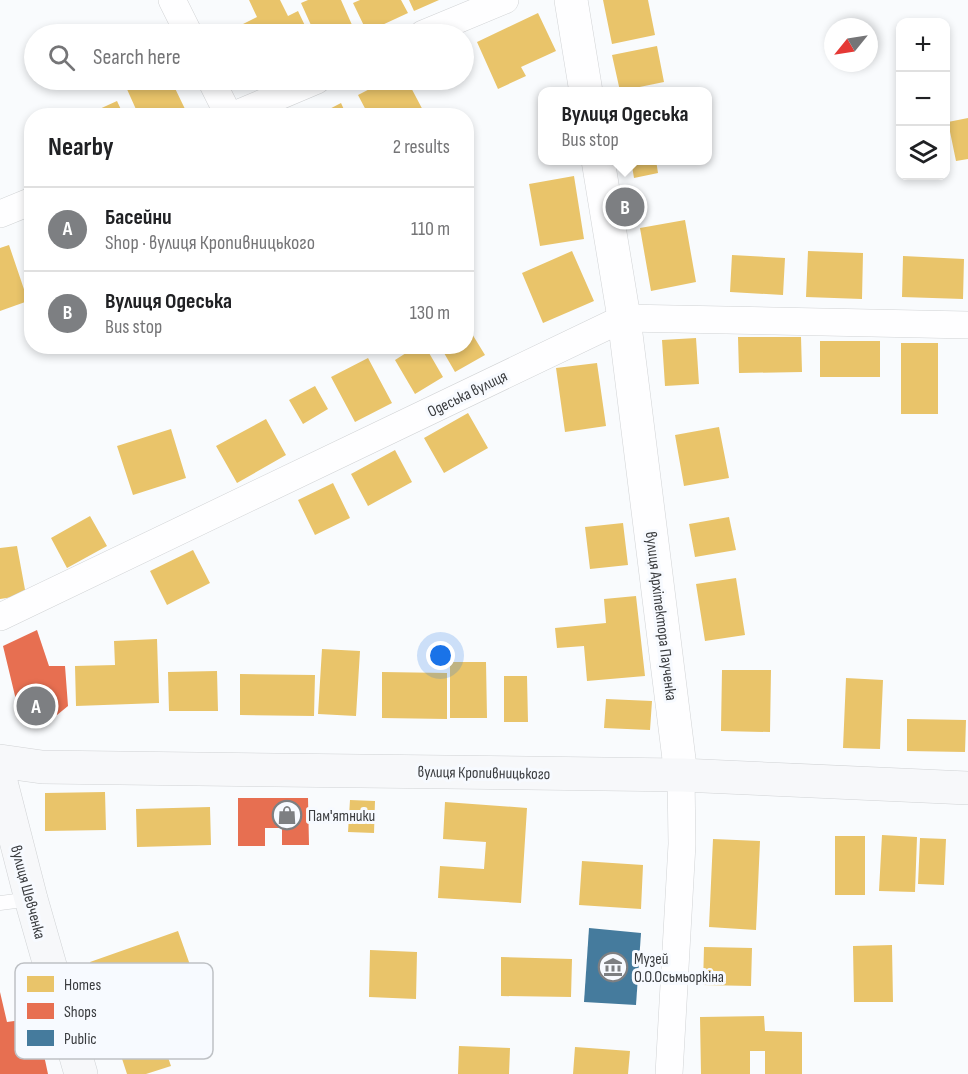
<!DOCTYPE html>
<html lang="en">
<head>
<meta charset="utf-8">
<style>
  :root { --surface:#fff; --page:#f6f6f6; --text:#202124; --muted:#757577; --line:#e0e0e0; --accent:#7d7f82 }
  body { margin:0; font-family:"Sofia Sans Condensed",sans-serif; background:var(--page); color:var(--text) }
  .controls { position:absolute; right:18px; top:18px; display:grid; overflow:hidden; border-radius:12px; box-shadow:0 3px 9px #0003 }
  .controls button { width:54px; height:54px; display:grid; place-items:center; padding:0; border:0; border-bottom:2px solid var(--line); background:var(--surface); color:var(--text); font:30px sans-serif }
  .compass { position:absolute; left:824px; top:18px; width:54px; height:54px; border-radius:50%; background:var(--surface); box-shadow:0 3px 9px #0003; rotate:240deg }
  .you { position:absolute; left:441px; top:656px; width:21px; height:21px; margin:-15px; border:4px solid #fff; border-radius:50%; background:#1a73e8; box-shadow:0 0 0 9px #1a73e833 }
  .badge { display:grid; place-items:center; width:39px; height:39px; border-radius:50%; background:var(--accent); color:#fff; font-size:20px; font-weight:700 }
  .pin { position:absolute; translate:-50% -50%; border:3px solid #fff; box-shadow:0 2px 6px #0006 }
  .popup { position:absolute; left:538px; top:87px; width:174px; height:78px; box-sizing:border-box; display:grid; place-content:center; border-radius:12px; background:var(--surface); filter:drop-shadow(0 2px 4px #0005); font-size:20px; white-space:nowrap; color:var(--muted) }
  .popup b { font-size:22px; color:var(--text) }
  .popup::after { content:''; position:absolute; left:50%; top:100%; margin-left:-12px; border:12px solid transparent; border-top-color:var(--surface) }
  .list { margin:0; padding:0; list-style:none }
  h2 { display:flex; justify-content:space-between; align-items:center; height:78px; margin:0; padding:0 24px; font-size:26px }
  h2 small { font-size:20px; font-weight:400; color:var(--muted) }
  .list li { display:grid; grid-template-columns:39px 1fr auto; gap:18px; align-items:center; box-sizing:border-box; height:84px; padding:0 24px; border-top:2px solid var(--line) }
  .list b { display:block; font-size:22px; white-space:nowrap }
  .list p { margin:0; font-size:20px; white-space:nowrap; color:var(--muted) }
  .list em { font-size:20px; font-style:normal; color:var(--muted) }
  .icon { flex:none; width:33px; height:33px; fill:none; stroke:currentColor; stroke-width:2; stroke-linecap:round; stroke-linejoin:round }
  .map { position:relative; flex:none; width:968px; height:1074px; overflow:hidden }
  .search { position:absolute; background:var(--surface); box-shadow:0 3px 9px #0003; left:24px; top:24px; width:450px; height:66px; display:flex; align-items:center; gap:15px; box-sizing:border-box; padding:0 21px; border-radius:33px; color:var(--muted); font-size:22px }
  .panel { position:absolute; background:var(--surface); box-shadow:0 3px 9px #0003; left:24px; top:108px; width:450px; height:246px; border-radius:24px }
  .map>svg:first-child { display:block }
  .homes { fill:#e9c46a }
  .shops { fill:#e76f51 }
  .public { fill:#457b9d }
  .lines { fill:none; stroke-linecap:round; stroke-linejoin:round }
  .service-casing { stroke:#d1d3d5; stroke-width:15 }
  .minor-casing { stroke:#d1d3d5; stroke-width:28 }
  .tertiary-casing { stroke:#d1d3d5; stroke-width:34 }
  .secondary-casing { stroke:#d1d3d5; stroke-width:34 }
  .service { stroke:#fefeff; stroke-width:14 }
  .minor { stroke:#fefeff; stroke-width:27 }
  .tertiary { stroke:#fefeff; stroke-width:33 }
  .secondary { stroke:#f7f8fa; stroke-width:33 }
  .labels { text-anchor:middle; stroke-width:6; stroke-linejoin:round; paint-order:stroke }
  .street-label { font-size:16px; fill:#3a3c3f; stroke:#f7faff }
  .poi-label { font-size:16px; fill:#3a3c3f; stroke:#f7faff; text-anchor:start }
  .key { fill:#f7faff; stroke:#bec1c5; stroke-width:1.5 }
  .key-label { font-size:16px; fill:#3a3c3f }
</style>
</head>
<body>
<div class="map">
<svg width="968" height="1074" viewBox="0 0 968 1074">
  <rect width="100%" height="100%" fill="#f9fbfd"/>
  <path class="homes" d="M 249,0 L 280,0 L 288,16 L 298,11 L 309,34 L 248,34 L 243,24 L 257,17 Z
    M 308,0 L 341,0 L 356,34 L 315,34 L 301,3 Z
    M 360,0 L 401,0 L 408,13 L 367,32 L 353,3 Z
    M 409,0 L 439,0 L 414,11 Z
    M 603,0 L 648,0 L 655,35 L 612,44 Z
    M 538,13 L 556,51 L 521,67 L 526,76 L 498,89 L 477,42 Z
    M 657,46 L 664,82 L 620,91 L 612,55 Z
    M 143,80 L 171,80 L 185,109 L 172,116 L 139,116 L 126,87 Z
    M 387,80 L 407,80 L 426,116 L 369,116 L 358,95 Z
    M 117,101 L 124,116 L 84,116 Z
    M 341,103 L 347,116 L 316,116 Z
    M 968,118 L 968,159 L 956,161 L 948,122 Z
    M 631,160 L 656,160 L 658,173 L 634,178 Z
    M 574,176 L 584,239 L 540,246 L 529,184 Z
    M 685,220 L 696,282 L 651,291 L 640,228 Z
    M 9,245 L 28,301 L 0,311 L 0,248 Z
    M 572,251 L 594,301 L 543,323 L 522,273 Z
    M 808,251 L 863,253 L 862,299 L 806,297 Z
    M 732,255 L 785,258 L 783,295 L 730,292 Z
    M 903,256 L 964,259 L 963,299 L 902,297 Z
    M 466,324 L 485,355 L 455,372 L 440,346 L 466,346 Z
    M 738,337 L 801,337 L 802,372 L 739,373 Z
    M 696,338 L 699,384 L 665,386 L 662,340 Z
    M 820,341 L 880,341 L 880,377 L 820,377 Z
    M 901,343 L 938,343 L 938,414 L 901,414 Z
    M 417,346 L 425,346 L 443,377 L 415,394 L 395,360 Z
    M 368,358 L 392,403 L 355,422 L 331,377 Z
    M 597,363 L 606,426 L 565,432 L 556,368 Z
    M 315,386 L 328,409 L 303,424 L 289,400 Z
    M 468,413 L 488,448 L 444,473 L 424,438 Z
    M 266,419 L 286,455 L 237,483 L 216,446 Z
    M 719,427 L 729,478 L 684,486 L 675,435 Z
    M 171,429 L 186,478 L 133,495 L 117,446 Z
    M 395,450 L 412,482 L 368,506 L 351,474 Z
    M 333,483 L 350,518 L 315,535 L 298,500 Z
    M 90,516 L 107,546 L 67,568 L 51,538 Z
    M 729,517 L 736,550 L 695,557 L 689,524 Z
    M 623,523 L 628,565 L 590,569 L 585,527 Z
    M 17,546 L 26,595 L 0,599 L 0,548 Z
    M 193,550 L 210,583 L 167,605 L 150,571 Z
    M 736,578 L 745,635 L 705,641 L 696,584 Z
    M 636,596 L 645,676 L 587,681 L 584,646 L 557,648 L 555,628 L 606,623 L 604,599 Z
    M 157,639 L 159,703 L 76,706 L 75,666 L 115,665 L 114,641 Z
    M 322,649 L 360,651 L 356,716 L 318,714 Z
    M 450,662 L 486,662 L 487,718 L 450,718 Z
    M 722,670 L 771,670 L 770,732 L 721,731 Z
    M 217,671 L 218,711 L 169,711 L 168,672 Z
    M 382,672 L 447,673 L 447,719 L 382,718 Z
    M 240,674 L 315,675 L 314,716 L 240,715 Z
    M 504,676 L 527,676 L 528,722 L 504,722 Z
    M 846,678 L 883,680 L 880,749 L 843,748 Z
    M 606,699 L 652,701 L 650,730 L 604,728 Z
    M 907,719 L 966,720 L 965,752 L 907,751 Z
    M 105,792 L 106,830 L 45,831 L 45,793 Z
    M 350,800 L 375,801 L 374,833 L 348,832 Z
    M 445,802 L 527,808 L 521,903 L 438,898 L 440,866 L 484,869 L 486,842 L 443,839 Z
    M 210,807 L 211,845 L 137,847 L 136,809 Z
    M 882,835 L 917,837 L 915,892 L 879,891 Z
    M 835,836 L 865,836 L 865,895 L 835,895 Z
    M 920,838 L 946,839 L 944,885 L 918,884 Z
    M 713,839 L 760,841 L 756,930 L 709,927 Z
    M 582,861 L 643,865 L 641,909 L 579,905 Z
    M 178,931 L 195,979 L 107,1011 L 90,962 Z
    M 892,945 L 893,1002 L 854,1002 L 853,946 Z
    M 704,947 L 752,948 L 751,986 L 703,985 Z
    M 370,950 L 417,952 L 416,999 L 369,997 Z
    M 501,957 L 572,959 L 571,997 L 501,996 Z
    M 163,1005 L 173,1036 L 162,1040 L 171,1066 L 146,1074 L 127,1074 L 110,1022 Z
    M 764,1016 L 765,1031 L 802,1032 L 802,1074 L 765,1074 L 765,1051 L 750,1051 L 750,1074 L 701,1074 L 700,1017 Z
    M 459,1046 L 510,1048 L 509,1074 L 458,1074 Z
    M 575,1047 L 630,1051 L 628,1074 L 573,1074 Z"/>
  <path class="shops" d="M 37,630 L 49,666 L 65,666 L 68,706 L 57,715 L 26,718 L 16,700 L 3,646 Z
    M 238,798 L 308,798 L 309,845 L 282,845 L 282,828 L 265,828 L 265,846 L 238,846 Z
    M 0,992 L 7,1022 L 36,1018 L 48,1074 L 0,1074 Z"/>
  <path class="public" d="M 589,928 L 641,933 L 636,1005 L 584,1002 Z"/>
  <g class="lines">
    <g class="service-casing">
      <path id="service" d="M 0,903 L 31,899"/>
    </g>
    <g class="minor-casing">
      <path id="minor" d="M 172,0 L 189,34
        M 423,34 L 505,0
        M 211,80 L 229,116
        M 232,116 L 317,80
        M 0,214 L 32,201
        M 0,617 L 624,318 L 968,325
        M 669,1074 L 682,844 L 681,775"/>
    </g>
    <g class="tertiary-casing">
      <path id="tertiary" d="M 571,0 L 586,92
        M 598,160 L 624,318 L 681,775"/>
    </g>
    <g class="secondary-casing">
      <path id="secondary" d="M 0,761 L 42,767 L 681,775 L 968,788
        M 0,778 L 31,899 L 81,1074"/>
    </g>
    <use href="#service" class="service"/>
    <use href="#minor" class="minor"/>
    <use href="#tertiary" class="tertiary"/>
    <use href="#secondary" class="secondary"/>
  </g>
  <defs>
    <g id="shop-ring" transform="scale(1.5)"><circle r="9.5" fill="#f7faff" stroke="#7d7f82" stroke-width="1.5"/><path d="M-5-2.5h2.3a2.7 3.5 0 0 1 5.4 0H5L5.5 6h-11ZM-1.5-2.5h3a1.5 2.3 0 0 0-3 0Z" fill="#7d7f82"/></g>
    <g id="museum-ring" transform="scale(1.5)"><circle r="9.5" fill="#f7faff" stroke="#7d7f82" stroke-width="1.5"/><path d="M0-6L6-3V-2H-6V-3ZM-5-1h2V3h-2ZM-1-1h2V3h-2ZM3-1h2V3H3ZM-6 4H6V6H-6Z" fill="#7d7f82"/></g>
  </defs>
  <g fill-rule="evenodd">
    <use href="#shop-ring" x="287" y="815"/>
    <use href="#museum-ring" x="613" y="967"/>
  </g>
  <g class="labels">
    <g class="street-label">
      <text transform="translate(467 393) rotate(-26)" y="6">Одеська вулиця</text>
      <text transform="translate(662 616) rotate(83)" y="6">вулиця Архітектора Паученка</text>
      <text transform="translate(484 772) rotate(1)" y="6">вулиця Кропивницького</text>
      <text transform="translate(29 892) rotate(75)" y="6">вулиця Шевченка</text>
    </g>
    <g class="poi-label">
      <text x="308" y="821">Пам'ятники</text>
      <text x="634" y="964">Музей<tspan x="634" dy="18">О.О.Осьмьоркіна</tspan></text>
    </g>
  </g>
  <rect x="15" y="963" width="198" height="96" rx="9" class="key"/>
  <rect x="27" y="976" width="27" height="16" fill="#e9c46a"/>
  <rect x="27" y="1003" width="27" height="16" fill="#e76f51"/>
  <rect x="27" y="1030" width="27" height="16" fill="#457b9d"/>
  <g class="key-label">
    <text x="64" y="990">Homes</text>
    <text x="64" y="1017">Shops</text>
    <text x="64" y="1044">Public</text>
  </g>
</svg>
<div class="controls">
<button>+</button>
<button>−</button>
<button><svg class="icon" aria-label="layers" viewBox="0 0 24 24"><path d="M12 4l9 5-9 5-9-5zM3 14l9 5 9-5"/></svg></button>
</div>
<svg class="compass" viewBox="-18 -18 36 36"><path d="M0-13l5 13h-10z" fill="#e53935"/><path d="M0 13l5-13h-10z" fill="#757577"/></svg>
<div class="you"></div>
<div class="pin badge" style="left:36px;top:706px">A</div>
<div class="pin badge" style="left:625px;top:207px">B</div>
<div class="popup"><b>Вулиця Одеська</b>Bus stop</div>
<div class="search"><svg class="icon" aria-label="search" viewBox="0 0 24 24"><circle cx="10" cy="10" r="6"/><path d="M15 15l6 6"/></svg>Search here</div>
<section class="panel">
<h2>Nearby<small>2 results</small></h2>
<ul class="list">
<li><span class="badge">A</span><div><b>Басейни</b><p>Shop · вулиця Кропивницького</p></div><em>110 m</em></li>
<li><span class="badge">B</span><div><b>Вулиця Одеська</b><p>Bus stop</p></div><em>130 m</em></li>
</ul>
</section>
</div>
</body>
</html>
